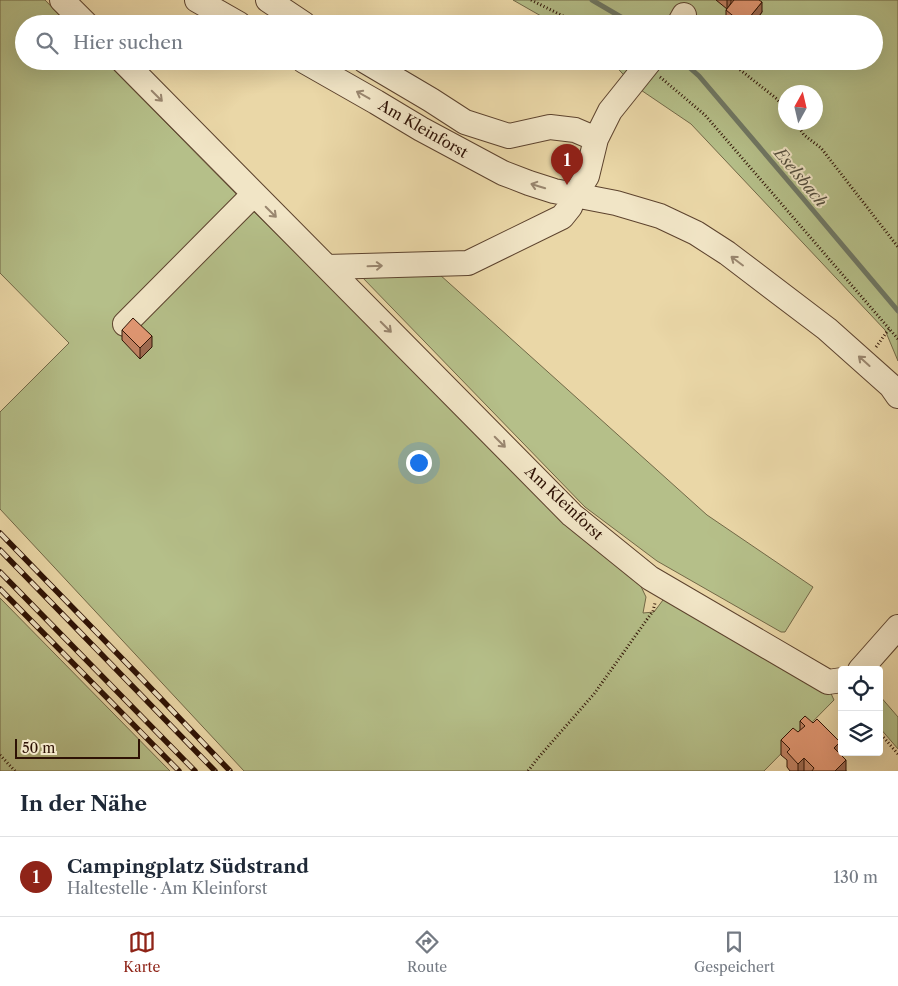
<!DOCTYPE html>
<html lang="de">
<head>
<meta charset="utf-8">
<style>
  :root { --surface:#fff; --page:#f6f6f7; --text:#1f2937; --muted:#747a83; --line:#e0e1e3; --accent:#8f2418 }
  body { margin:0; font-family:"Libre Caslon Text",serif; background:var(--page); color:var(--text) }
  .controls { position:absolute; right:15px; bottom:15px; display:grid; overflow:hidden; border-radius:5px; box-shadow:0 5px 20px #0002 }
  .controls button { width:45px; height:45px; display:grid; place-items:center; padding:0; border:0; border-bottom:1px solid var(--line); background:var(--surface); color:var(--text); font:25px sans-serif }
  .compass { position:absolute; left:778px; top:85px; width:45px; height:45px; border-radius:50%; background:var(--surface); box-shadow:0 5px 20px #0002; rotate:8deg }
  .scale { position:absolute; left:15px; bottom:12px; width:125px; box-sizing:border-box; padding-left:5px; border:2px solid #2e1205; border-top:0; font-size:14px; line-height:18px; white-space:nowrap; color:#2e1205; -webkit-text-stroke:4px #f1e5c6; paint-order:stroke }
  .you { position:absolute; left:418px; top:462px; width:18px; height:18px; margin:-12px; border:4px solid #fff; border-radius:50%; background:#1a73e8; box-shadow:0 0 0 8px #1a73e833 }
  .badge { display:grid; place-items:center; width:32px; height:32px; border-radius:50%; background:var(--accent); color:#fff; font-size:16px; font-weight:700 }
  .pin { position:absolute; translate:-50% -41px; filter:drop-shadow(0 1px 2px #0008) }
  .pin::after { content:''; position:absolute; top:26px; width:18px; height:15px; background:inherit; clip-path:polygon(0 0,100% 0,50% 100%) }
  .list { margin:0; padding:0; list-style:none }
  h2 { display:flex; justify-content:space-between; align-items:center; height:65px; margin:0; padding:0 20px; font-size:21px }
  h2 small { font-size:16px; font-weight:400; color:var(--muted) }
  .list li { display:grid; grid-template-columns:32px 1fr auto; gap:15px; align-items:center; box-sizing:border-box; height:80px; padding:0 20px; border-top:1px solid var(--line) }
  .list b { display:block; font-size:19px; white-space:nowrap }
  .list p { margin:0; font-size:16px; white-space:nowrap; color:var(--muted) }
  .list em { font-size:16px; font-style:normal; color:var(--muted) }
  .icon { flex:none; width:28px; height:28px; fill:none; stroke:currentColor; stroke-width:2; stroke-linecap:round; stroke-linejoin:round }
  .map { position:relative; flex:none; width:898px; height:771px; overflow:hidden }
  .search { position:absolute; background:var(--surface); box-shadow:0 5px 20px #0002; left:15px; right:15px; top:15px; height:55px; display:flex; align-items:center; gap:12px; box-sizing:border-box; padding:0 18px; border-radius:28px; color:var(--muted); font-size:19px }
  .sheet { height:145px; background:var(--surface) }
  nav { display:flex; justify-content:space-around; align-items:center; box-sizing:border-box; height:70px; border-top:1px solid var(--line); background:var(--surface); font-size:14px; color:var(--muted) }
  nav a { display:grid; justify-items:center; gap:2px }
  nav .on { color:var(--accent) }
  .map>svg:first-child { display:block }
  .green { fill:#b5bf89; stroke:#726847; fill-rule:evenodd }
  .lines { fill:none; stroke-linecap:round; stroke-linejoin:round }
  .stream { stroke:#6e7764; stroke-width:5 }
  .minor-casing { stroke:#5d432e; stroke-width:26 }
  .path { stroke:#2e1205; stroke-width:3; stroke-dasharray:1 2.5; stroke-linecap:butt }
  .minor { stroke:#f1e5c6; stroke-width:24 }
  .rail-casing { stroke:#2e1205; stroke-width:5.5 }
  .rail { stroke:#f1e5c6; stroke-width:4; stroke-dasharray:11; stroke-linecap:butt }
  .wall { fill:#c48465; stroke:#2e1205 }
  .shaded-wall { fill:#a06b52; stroke:#2e1205 }
  .building { fill:#e49975; stroke:#2e1205 }
  .oneway { stroke:#99866f }
  .labels { text-anchor:middle; stroke-width:4; stroke-linejoin:round; paint-order:stroke }
  .street-label { font-size:15px; fill:#2e1205; stroke:#f1e5c6 }
  .water-label { font-size:16px; font-style:italic; fill:#534d3d; stroke:#f1e5c6 }
</style>
</head>
<body>
<div class="map">
<svg width="898" height="771" viewBox="0 0 898 771">
  <rect width="100%" height="100%" fill="#ead7a7"/>
  <filter id="stains"><feTurbulence type="fractalNoise" baseFrequency=".004" numOctaves="4"/><feColorMatrix values="0 0 0 0 .2 0 0 0 0 .09 0 0 0 0 .02 0 0 0 .5 -.17"/></filter>
  <radialGradient id="worn" r=".72"><stop offset=".6" stop-color="#630" stop-opacity="0"/><stop offset="1" stop-color="#630" stop-opacity=".3"/></radialGradient>
  <path class="green" d="M 0,0 L 45,0 L 68,24 L 24,24 L 24,61 L 105,61 L 245,203 L 381,337 L 636,576 L 646,597 L 643,613 L 654,612 L 663,600 L 673,596 L 827,685 L 834,700 L 764,771 L 244,771 L 0,509 L 0,412 L 69,343 L 0,273 Z
    M 513,0 L 898,0 L 898,361 L 885,330 L 691,124 L 632,84 L 611,61 L 874,61 L 874,24 L 555,24 ZM 786,92 L 816,92 L 816,122 L 786,122 Z
    M 439,274 L 707,515 L 813,587 L 785,632 L 781,632 L 657,561 L 585,507 L 361,276 Z
    M 0,598 L 170,771 L 0,771 Z
    M 879,695 L 898,717 L 898,749 L 879,727 Z"/>
  <g class="lines">
    <path class="stream" d="M 592,0 L 633,24
      M 682,61 L 699,76 L 801,196 L 898,311"/>
    <g class="minor-casing">
      <path id="minor" d="M 62,0 L 86,24
        M 197,0 L 239,24
        M 268,0 L 304,24
        M 679,24 L 684,15
        M 123,61 L 572,515 L 650,578 L 828,682 L 842,680
        M 304,61 L 376,102 L 421,129 L 503,173 L 529,183 L 554,191 L 616,203 L 660,216 L 696,233 L 727,253 L 827,329 L 891,386 L 898,396
        M 365,61 L 431,100 L 465,122 L 509,136 L 550,127 L 575,130 L 596,139
        M 327,267 L 468,263 L 562,217 L 570,207 L 575,195 L 587,176 L 596,139 L 610,111 L 650,61
        M 125,324 L 254,194
        M 860,670 L 898,627"/>
    </g>
    <path class="path" d="M 531,0 L 579,24
      M 729,61 L 777,99 L 786,111
      M 660,77 L 705,115 L 898,339
      M 795,122 L 804,135 L 821,148 L 898,247
      M 876,347 L 889,329
      M 879,732 L 898,754
      M 0,755 L 15,771
      M 528,771 L 538,758 L 594,694 L 653,611 L 655,603"/>
    <use href="#minor" class="minor"/>
    <g class="rail-casing">
      <path id="rail" d="M 0,533 L 144,681 L 230,771
        M 0,550 L 215,771
        M 0,572 L 195,771
        M 0,589 L 179,771"/>
    </g>
    <use href="#rail" class="rail"/>
  </g>
  <path class="wall" d="M 716,0 L 759,0 L 762,12 L 753,24 L 730,24 L 726,21 L 726,10 L 727,9 Z
    M 122,330 L 152,347 L 140,359 L 122,340 Z
    M 800,721 L 840,754 L 846,771 L 790,771 L 787,767 L 787,760 L 781,755 L 781,740 L 798,732 L 800,730 Z"/>
  <path class="shaded-wall" d="M 727,0 L 731,0 L 731,3 L 727,9 Z
    M 762,2 L 762,12 L 753,24 L 744,24 Z
    M 152,336 L 152,347 L 140,359 L 140,348 Z
    M 840,742 L 840,757 L 834,748 Z
    M 804,758 L 804,771 L 798,771 L 798,764 Z
    M 846,760 L 846,771 L 835,771 Z"/>
  <path class="building" d="M 734,0 L 759,0 L 762,2 L 744,24 L 743,24 L 726,10 Z
    M 133,318 L 152,336 L 140,348 L 122,330 Z
    M 805,716 L 813,723 L 817,719 L 840,742 L 834,748 L 846,760 L 835,771 L 812,771 L 814,768 L 804,758 L 798,764 L 787,752 L 790,749 L 781,740 L 793,728 L 798,732 L 805,726 L 800,721 Z"/>
  <defs><path id="oneway-shaft" d="M-6 0H5M1.5-3L5.5 0L1.5 3" fill="none" stroke-width="1.6" stroke-linecap="round" stroke-linejoin="round" transform="scale(1.25)"/></defs>
  <g class="oneway">
    <use href="#oneway-shaft" transform="translate(363 95) rotate(-151)"/>
    <use href="#oneway-shaft" transform="translate(157 96) rotate(45)"/>
    <use href="#oneway-shaft" transform="translate(538 186) rotate(-163)"/>
    <use href="#oneway-shaft" transform="translate(271 212) rotate(45)"/>
    <use href="#oneway-shaft" transform="translate(737 261) rotate(-143)"/>
    <use href="#oneway-shaft" transform="translate(375 266) rotate(-2)"/>
    <use href="#oneway-shaft" transform="translate(386 327) rotate(45)"/>
    <use href="#oneway-shaft" transform="translate(864 361) rotate(-138)"/>
    <use href="#oneway-shaft" transform="translate(500 442) rotate(45)"/>
  </g>
  <g class="labels">
    <g class="street-label">
      <text transform="translate(423 129) rotate(30)" y="5">Am Kleinforst</text>
      <text transform="translate(564 503) rotate(43)" y="5">Am Kleinforst</text>
    </g>
    <g class="water-label">
      <text transform="translate(801 177) rotate(50)" y="6">Eselsbach</text>
    </g>
  </g>
  <rect width="100%" height="100%" filter="url(#stains)"/>
  <rect width="100%" height="100%" fill="url(#worn)"/>
</svg>
<div class="controls">
<button><svg class="icon" aria-label="locate" viewBox="0 0 24 24"><circle cx="12" cy="12" r="6"/><path d="M12 2v4M12 18v4M2 12h4M18 12h4"/></svg></button>
<button><svg class="icon" aria-label="layers" viewBox="0 0 24 24"><path d="M12 4l9 5-9 5-9-5zM3 14l9 5 9-5"/></svg></button>
</div>
<svg class="compass" viewBox="-18 -18 36 36"><path d="M0-13l5 13h-10z" fill="#e53935"/><path d="M0 13l5-13h-10z" fill="#747a83"/></svg>
<div class="scale">50 m</div>
<div class="you"></div>
<div class="pin badge" style="left:567px;top:185px">1</div>
<div class="search"><svg class="icon" aria-label="search" viewBox="0 0 24 24"><circle cx="10" cy="10" r="6"/><path d="M15 15l6 6"/></svg>Hier suchen</div>
</div>
<section class="sheet">
<h2>In der Nähe<small></small></h2>
<ul class="list">
<li><span class="badge">1</span><div><b>Campingplatz Südstrand</b><p>Haltestelle · Am Kleinforst</p></div><em>130 m</em></li>
</ul>
</section>
<nav>
<a class="on"><svg class="icon" aria-label="map" viewBox="0 0 24 24"><path d="M3 6l6-2 6 2 6-2v14l-6 2-6-2-6 2zM9 4v14M15 6v14"/></svg>Karte</a>
<a><svg class="icon" aria-label="directions" viewBox="0 0 24 24"><path d="M12 3l9 9-9 9-9-9zM9 14v-3h6M13 9l2 2-2 2"/></svg>Route</a>
<a><svg class="icon" aria-label="saved" viewBox="0 0 24 24"><path d="M7 4h10v16l-5-4-5 4z"/></svg>Gespeichert</a>
</nav>
</body>
</html>
